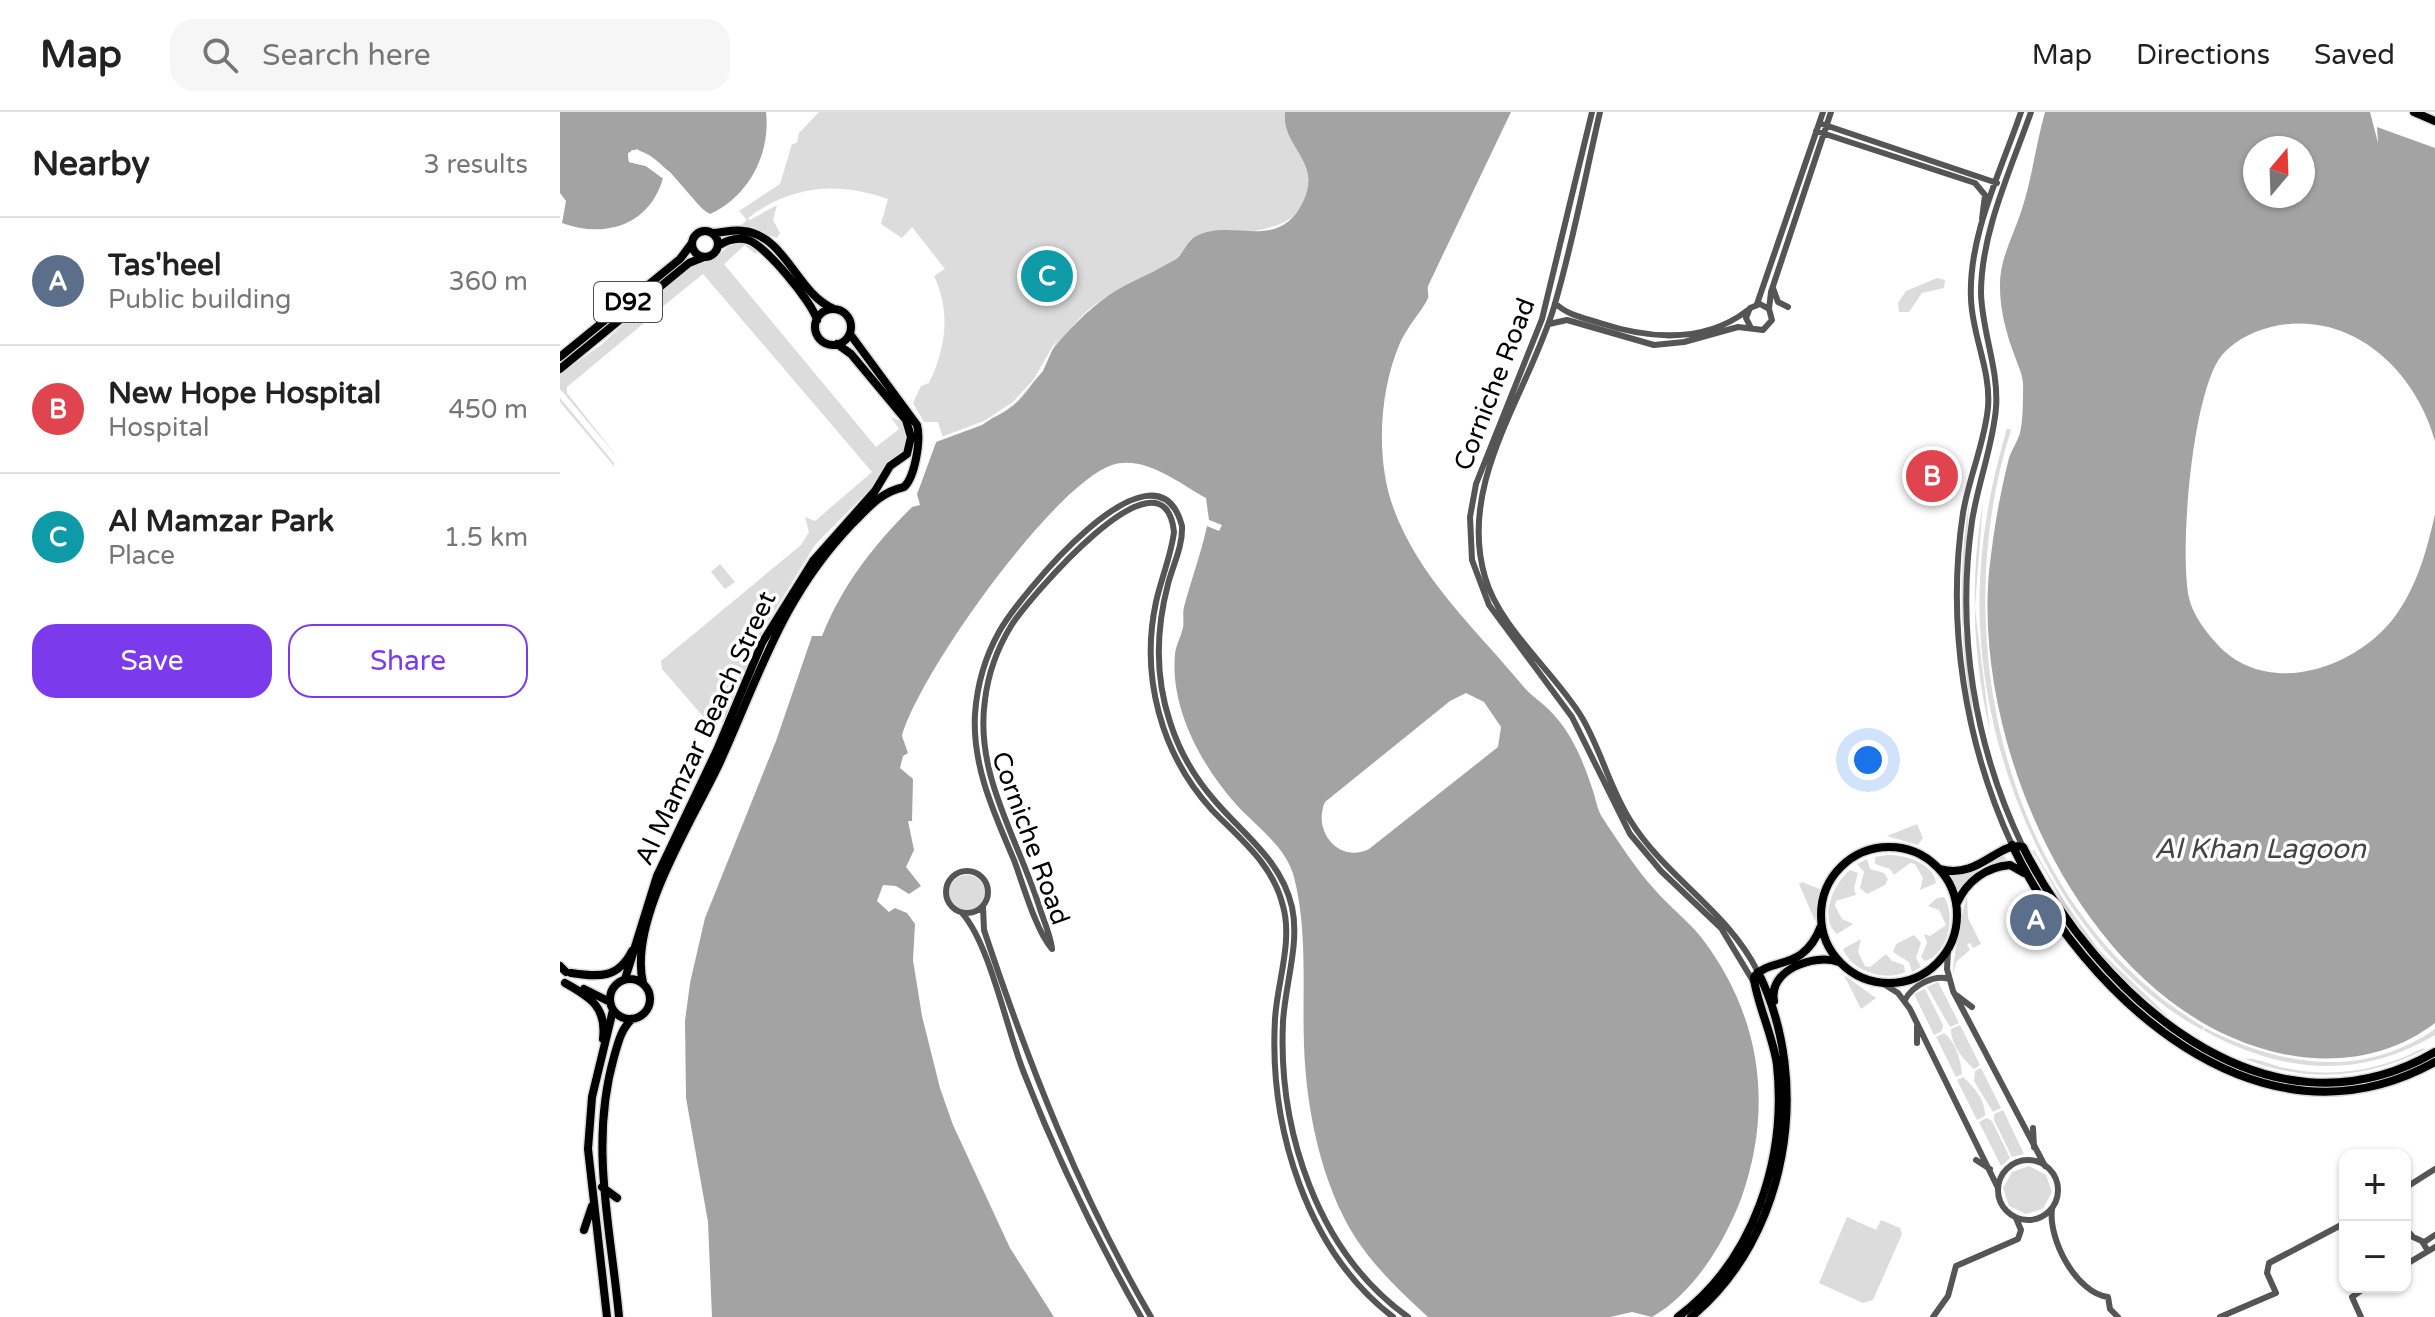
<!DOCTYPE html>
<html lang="en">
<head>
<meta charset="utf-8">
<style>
  :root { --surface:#fff; --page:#f6f6f6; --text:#222; --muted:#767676; --line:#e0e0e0; --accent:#7c3aed }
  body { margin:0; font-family:"Varela Round",sans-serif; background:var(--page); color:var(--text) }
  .controls { position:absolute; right:24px; bottom:24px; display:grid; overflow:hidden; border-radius:16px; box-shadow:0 2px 6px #0004 }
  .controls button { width:72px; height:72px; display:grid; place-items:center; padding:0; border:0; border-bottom:2px solid var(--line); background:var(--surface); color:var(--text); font:40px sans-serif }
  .compass { position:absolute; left:1683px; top:24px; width:72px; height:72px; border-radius:50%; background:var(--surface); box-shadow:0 2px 6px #0004; rotate:19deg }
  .you { position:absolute; left:1308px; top:648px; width:28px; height:28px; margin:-20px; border:6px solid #fff; border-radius:50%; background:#1a73e8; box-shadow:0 0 0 12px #1a73e833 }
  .badge { display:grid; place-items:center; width:52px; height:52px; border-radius:50%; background:var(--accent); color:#fff; font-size:26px; font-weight:700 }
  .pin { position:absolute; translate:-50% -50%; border:4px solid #fff; box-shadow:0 2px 8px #0006 }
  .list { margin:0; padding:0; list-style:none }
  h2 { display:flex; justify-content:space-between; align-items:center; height:104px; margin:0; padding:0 32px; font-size:34px }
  h2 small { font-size:26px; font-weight:400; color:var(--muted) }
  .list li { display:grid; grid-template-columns:52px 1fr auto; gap:24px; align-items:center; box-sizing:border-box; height:128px; padding:0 32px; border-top:2px solid var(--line) }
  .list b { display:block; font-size:30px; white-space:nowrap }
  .list p { margin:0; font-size:26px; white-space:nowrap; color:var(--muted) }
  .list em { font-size:26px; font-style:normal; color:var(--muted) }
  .actions { display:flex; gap:16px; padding:24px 32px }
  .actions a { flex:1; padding:18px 0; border:2px solid var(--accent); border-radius:24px; text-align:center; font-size:28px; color:var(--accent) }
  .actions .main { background:var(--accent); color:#fff }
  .icon { flex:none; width:44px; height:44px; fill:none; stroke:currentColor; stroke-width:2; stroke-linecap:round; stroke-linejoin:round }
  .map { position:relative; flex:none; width:1875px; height:1205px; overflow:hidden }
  header { display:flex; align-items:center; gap:48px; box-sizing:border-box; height:112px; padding:0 40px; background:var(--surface); border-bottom:2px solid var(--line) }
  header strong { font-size:38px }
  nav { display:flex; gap:44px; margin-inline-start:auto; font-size:28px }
  .search { width:560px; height:72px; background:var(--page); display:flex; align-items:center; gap:20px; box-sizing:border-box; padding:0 28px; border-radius:24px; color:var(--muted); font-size:30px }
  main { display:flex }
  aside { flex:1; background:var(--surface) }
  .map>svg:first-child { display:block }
  .green { fill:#dcdcdc }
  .water { fill:#a3a3a3; fill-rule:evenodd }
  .pier { fill:#fff }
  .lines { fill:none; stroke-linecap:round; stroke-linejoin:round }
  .major-casing { stroke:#dbdbdb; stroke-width:11 }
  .minor { stroke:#555; stroke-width:6 }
  .major { stroke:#000; stroke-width:8 }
  .labels { text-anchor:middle; stroke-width:7; stroke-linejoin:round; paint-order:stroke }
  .shield { fill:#fff; stroke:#4c4c4c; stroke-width:2 }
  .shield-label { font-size:24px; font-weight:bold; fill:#000 }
  .street-label { font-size:26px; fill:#000; stroke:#fff }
  .water-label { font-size:28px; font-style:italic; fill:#444; stroke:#fff }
</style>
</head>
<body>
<header>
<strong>Map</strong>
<div class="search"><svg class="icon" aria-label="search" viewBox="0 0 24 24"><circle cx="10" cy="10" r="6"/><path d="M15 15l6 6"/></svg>Search here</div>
<nav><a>Map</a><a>Directions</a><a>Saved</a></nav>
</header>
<main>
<aside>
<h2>Nearby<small>3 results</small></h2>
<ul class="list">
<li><span class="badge" style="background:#5c6f8a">A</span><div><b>Tas'heel</b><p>Public building</p></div><em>360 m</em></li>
<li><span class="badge" style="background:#e0444e">B</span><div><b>New Hope Hospital</b><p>Hospital</p></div><em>450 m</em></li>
<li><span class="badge" style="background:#0f9aa8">C</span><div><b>Al Mamzar Park</b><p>Place</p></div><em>1.5 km</em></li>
</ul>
<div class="actions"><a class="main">Save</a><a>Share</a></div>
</aside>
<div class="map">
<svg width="1875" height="1205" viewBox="0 0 1875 1205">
  <rect width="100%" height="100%" fill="#fff"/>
  <path class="green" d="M 259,0 L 725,0 C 722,23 740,31 745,51 C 768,127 675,119 631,127 C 617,158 570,171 542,188 C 502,213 493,253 464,283 C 441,305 413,314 383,326 L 378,310 L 364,310 L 353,291 L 361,274 L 369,271 C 386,236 391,199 374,164 L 385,157 L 352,115 L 342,126 L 321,112 L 328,87 C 278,69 231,73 188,106 L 190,108 L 217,93 L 213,108 L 220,121 L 217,126 L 180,114 L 187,108 L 179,99 L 220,72 L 232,32 L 237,31 L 239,21 Z
    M 177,131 L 189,133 L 198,140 L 195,142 L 185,133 L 164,152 L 316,335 L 339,317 L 331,305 L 342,310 L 347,322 L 344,339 L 326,352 L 311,376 L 255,433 L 206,513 L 164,609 L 155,613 L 147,609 L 102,557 L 101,549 L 241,433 L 249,420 L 245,405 L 255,409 L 312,360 L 143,162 L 101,196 L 101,202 L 95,204 L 86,192 L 134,153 L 156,146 L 169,133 Z
    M 1377,166 L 1385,168 L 1384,176 L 1362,181 L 1349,200 L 1339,200 L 1338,191 L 1346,179 Z
    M 83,194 L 93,205 L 91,210 L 84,211 L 7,275 L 7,281 L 60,348 L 0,277 L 0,262 L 41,233 Z
    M 0,286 L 54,351 L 54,354 L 0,290 Z
    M 1447,316 L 1451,318 C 1385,525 1445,798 1644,915 L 1642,918 C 1504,841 1427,667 1420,514 C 1417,446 1428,381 1447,316 Z
    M 1423,389 L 1415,496 L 1430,619 C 1412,543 1410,466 1423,389 Z
    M 1409,391 L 1403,516 L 1416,624 C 1401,545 1396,471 1409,391 Z
    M 160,452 L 175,470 L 165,477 L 151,460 Z
    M 1357,712 L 1363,726 L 1358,733 L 1327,724 Z
    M 1474,738 L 1504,789 L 1539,838 L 1611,907 C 1570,876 1536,841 1507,798 C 1495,779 1485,757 1472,739 Z
    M 1327,743 C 1345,743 1373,750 1376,771 L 1360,778 L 1363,766 L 1355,752 L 1350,751 L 1334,763 L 1330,757 L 1315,752 L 1315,745 Z
    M 1443,743 L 1447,747 L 1412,764 L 1398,780 L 1390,763 L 1408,762 Z
    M 1307,747 L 1310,757 L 1324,761 L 1328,767 L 1325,773 L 1307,782 L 1300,776 L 1304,760 L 1297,752 Z
    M 1290,758 L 1298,761 L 1294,776 L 1296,783 L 1276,789 L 1275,794 L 1282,807 L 1293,812 L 1277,822 C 1258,806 1274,771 1290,758 Z
    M389 781a18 18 0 1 1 36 0a18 18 0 1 1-36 0Z
    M 1242,770 L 1260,777 L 1255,809 L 1239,772 Z
    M 1407,783 L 1408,806 L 1421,832 L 1413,836 L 1410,831 L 1407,832 L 1410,838 L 1396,850 L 1393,863 C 1391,859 1404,791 1407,783 Z
    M 1384,785 C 1397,804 1387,843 1365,849 L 1361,845 L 1367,831 L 1364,822 L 1370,824 L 1386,813 L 1379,798 L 1368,794 L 1377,786 Z
    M 1354,823 L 1361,831 L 1356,846 L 1361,855 L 1352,860 L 1349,850 L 1333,840 L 1336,832 Z
    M 1301,827 L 1298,840 L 1305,854 L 1310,855 L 1326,842 L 1332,849 L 1344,853 L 1345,860 C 1325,870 1291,859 1283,837 Z
    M 1284,863 L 1316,886 L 1301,897 Z
    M 1378,870 L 1399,911 L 1390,915 L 1367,875 Z
    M 1365,877 L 1383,913 L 1382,919 L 1374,923 L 1354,882 Z
    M 1400,913 L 1420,953 L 1414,957 C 1403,947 1391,933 1391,917 Z
    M 1645,916 C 1721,954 1801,968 1875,917 L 1875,923 C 1798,969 1720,961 1643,918 Z
    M 1384,921 C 1396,930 1401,949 1402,962 L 1396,965 L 1376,925 Z
    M 1863,936 L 1864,938 C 1806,967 1746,971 1685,947 C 1693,944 1713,954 1725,956 C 1772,966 1820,959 1863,936 Z
    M 1421,956 L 1441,996 L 1433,1000 L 1414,969 L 1415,959 Z
    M 1403,965 C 1413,974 1426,988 1425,1004 L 1417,1008 L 1397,968 Z
    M 1443,998 L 1464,1042 L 1452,1045 L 1434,1008 L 1434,1002 Z
    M 1427,1006 L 1432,1009 L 1450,1046 L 1441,1054 L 1419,1010 Z
    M 1469,1054 L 1486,1063 L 1492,1080 L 1483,1097 L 1466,1102 L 1449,1094 L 1443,1076 L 1452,1060 Z
    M 1287,1105 L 1316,1118 L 1321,1108 L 1340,1116 L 1342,1122 L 1313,1188 L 1303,1191 L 1259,1171 Z"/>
  <path class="water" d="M 0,0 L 206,0 C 211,42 188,85 150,102 C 129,91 101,37 72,38 L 68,43 L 69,50 L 86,54 L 103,66 C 90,113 45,127 2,111 L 6,89 L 0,81 Z
    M 725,0 L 951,0 L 868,174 C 867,178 869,182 868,186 C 864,196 847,215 840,231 C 820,277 816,341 831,389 C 855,463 916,517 963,574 C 972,585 985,592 994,603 C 1014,625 1025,654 1034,682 C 1036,689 1038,699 1042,705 C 1058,729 1075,756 1095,778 C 1109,794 1127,808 1141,825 C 1201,903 1214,995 1181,1087 C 1164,1131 1134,1181 1092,1205 L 1072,1200 L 1050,1205 L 868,1205 C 841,1180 815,1156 795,1125 C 761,1071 746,996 744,933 C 742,877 748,820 734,765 C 726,734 694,713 674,690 C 640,651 610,595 615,542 C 616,533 620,527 622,519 C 625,512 622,503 624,495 C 631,468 641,442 647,414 L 659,419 L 662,413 L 649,408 L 646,386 C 623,374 585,342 552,353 C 492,374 359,562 342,624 L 348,641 L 343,644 L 340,656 L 353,667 L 352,709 L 348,709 L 354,738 L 346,755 L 361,774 L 349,782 L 336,774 L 323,773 L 317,789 L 329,800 L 335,796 L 347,801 L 355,812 L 353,848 L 362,904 L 380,976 L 393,1013 L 450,1136 L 494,1205 L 152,1205 L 148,1110 L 126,986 L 125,909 L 130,871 L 145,806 L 216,629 L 252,524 L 262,524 C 283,472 313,434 352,395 L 360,393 L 357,382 L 376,330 C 402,313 430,314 457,290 C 477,272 482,249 498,231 C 515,211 534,192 557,178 C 576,167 597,159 616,147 C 624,141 627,129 635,125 C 670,104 718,142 743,90 C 763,49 721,35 725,0 ZM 906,581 L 924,590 L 941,615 L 938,635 L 809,737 C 779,752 752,719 765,690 L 890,589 Z
    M 1485,0 L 1810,0 L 1818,31 L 1817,15 L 1875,36 L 1875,329 C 1856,260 1795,201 1720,213 C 1698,217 1677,226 1662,243 C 1632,279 1619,440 1629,486 C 1633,503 1645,519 1657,532 C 1707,587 1797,557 1836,503 C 1857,474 1867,438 1875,402 L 1875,911 C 1816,956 1739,955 1673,926 C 1512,857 1414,628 1429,460 C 1433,423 1439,386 1448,350 C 1450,340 1457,331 1460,321 C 1463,308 1463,291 1463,277 C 1464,264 1458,254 1454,242 C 1446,221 1440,197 1440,175 C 1439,147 1454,123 1462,97 C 1472,66 1476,32 1485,0 ZM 1743,36 L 1743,84 L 1695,84 L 1695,36 Z"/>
  <path class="pier" d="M 77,37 L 110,60 L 150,106 L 140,101 L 109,63 L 78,41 L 72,41 L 71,48 L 90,54 L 106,69 L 86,54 L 69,50 L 68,41 Z
    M 498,225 L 483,259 L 456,290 L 422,313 L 376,330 L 357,382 L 373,328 L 424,309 L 453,290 L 474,267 Z"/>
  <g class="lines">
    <g class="major-casing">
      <path id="major" d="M 1854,0 L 1875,9
        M132 132a13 13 0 1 1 26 0a13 13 0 1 1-26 0Z
        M 152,121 C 162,121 173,117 184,119 C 226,124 237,182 274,197
        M 158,134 C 167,128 177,125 188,128 C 205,133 252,190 257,208
        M255 215a18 18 0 1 1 36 0a18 18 0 1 1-36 0Z
        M 0,245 L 120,147 L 132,131
        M 0,257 L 129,151 L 144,145
        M 1452,733 C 1524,884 1699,1048 1875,950
        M1261 803a68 68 0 1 1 136 0a68 68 0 1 1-136 0Z
        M 1380,757 C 1419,768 1439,728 1463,735 C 1536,880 1704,1039 1875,940
        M 1397,791 C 1407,769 1426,755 1450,753 L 1464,761
        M 0,854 L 6,860
        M 11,861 C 39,865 58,867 72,839
        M50 887a20 20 0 1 1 40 0a20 20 0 1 1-40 0Z
        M 65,867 L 97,764 L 157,638 L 202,531 L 253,449 L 315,379 L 330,354 L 347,342 L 351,325 L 346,308 L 291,242 L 277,232
        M 5,871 C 30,885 47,895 43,927
        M 83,871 C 68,808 133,708 160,650 C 200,562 222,485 292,412 C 309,395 321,380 344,375 C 355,365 361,328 357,313 L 290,222
        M 24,877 L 50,890
        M 1214,889 C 1208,858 1254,841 1279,850
        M 42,1075 L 57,1086
        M 24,1118 L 32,1094
        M 47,1205 L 28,1037 L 32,985 L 53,898
        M 59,1205 C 51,1117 29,1033 54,945 C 58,931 61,917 72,907
        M 1118,1205 C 1194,1148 1227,1047 1217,953 C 1214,927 1194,883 1194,865 C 1211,844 1243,861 1261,814
        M 1131,1205 C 1228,1125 1253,971 1198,860"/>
    </g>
    <path class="minor" d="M 1032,0 L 982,207 L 916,372 L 910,405 L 912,448 L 929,493 L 1012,605 L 1070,722 L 1101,759 L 1161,816 L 1193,869
      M 1040,0 C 1025,65 1013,131 994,195 C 968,282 897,370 925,465 C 939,515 993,559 1021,604 C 1041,637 1049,675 1070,708 C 1106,766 1167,798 1198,860
      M 1262,12 L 1437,71
      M 1256,19 L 1415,71 L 1425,83 L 1422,107
      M 1213,176 L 1218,190 L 1228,195
      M 995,191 C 1007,203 1024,206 1040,211 C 1089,227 1144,232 1188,198
      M 1197,192 L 1263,0
      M 1209,197 L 1211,180 L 1271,0
      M 989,212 L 1007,208 L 1094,233 L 1124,230 L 1178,215 L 1203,218 L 1212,208 L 1209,197 L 1200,192 L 1190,196 L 1186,206 L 1190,214
      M 1452,733 C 1405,631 1386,513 1403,401 C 1409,365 1425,330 1428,295 C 1431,258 1412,223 1411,187 C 1408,124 1441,59 1461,0
      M 1463,735 C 1414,634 1396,520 1412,409 C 1418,371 1433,333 1436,296 C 1439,257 1422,220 1421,181 C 1421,120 1451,57 1471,0
      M386 780a21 21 0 1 1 42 0a21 21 0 1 1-42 0Z
      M 423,795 L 424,818 C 469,953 519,1081 591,1205
      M 402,801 C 430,832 447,919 464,961 C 497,1046 536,1126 581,1205
      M 1388,838 L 1387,857 L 1393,879 L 1485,1054
      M 1322,871 L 1338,881 L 1350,897 L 1438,1076
      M 1396,883 L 1412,895
      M 1345,888 C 1352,874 1374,862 1389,867
      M 1357,913 L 1357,931
      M 1473,1016 L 1474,1035
      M 1416,1048 L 1430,1057
      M1438 1078a30 30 0 1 1 60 0a30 30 0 1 1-60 0Z
      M 1845,1076 L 1875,1057
      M 1492,1097 C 1488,1127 1516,1181 1548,1185 L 1550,1197 L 1558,1205
      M 1845,1116 L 1853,1125 L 1864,1130
      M 1868,1139 L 1863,1131 L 1875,1123
      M 1845,1153 L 1875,1135
      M 833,1205 C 746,1138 709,1015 715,907 C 717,871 733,830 723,794 C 713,752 680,727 652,698 C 601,642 580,564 596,490 C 601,467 611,444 614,420 C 604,325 466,490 451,514 C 437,537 428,562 425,588 C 414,663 459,728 480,797 C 484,809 491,825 492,837 C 476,819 463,772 454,748 C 434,701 412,654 415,602 C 417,574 425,545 439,520 C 457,487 596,315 622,414 C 623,434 613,453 608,472 C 596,518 595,565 610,610 C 619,639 635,666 655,689 C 684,723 721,748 732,795 C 740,832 725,872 723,910 C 718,1018 757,1140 848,1205
      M 1373,1205 L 1388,1184 L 1396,1154 L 1458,1127 L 1461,1118 L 1456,1106
      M 1660,1205 L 1716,1181 L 1707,1161 L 1709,1151 L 1785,1111
      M 1801,1205 L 1792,1185 L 1806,1175"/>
    <use href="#major" class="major"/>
  </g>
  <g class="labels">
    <rect class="shield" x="34" y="170" width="68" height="40" rx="6"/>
    <g class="shield-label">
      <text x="68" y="198">D92</text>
    </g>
    <g class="street-label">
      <text transform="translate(934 272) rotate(-69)" y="9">Corniche Road</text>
      <text transform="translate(145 616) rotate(-65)" y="9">Al Mamzar Beach Street</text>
      <text transform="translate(471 726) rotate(70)" y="9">Corniche Road</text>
    </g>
    <g class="water-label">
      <text x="1700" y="746">Al Khan Lagoon</text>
    </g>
  </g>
</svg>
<div class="controls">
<button>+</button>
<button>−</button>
</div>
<svg class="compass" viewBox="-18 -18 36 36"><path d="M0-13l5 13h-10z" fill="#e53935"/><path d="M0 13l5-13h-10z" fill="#767676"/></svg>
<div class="you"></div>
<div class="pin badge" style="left:1476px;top:808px;background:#5c6f8a">A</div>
<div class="pin badge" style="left:1372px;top:364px;background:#e0444e">B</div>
<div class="pin badge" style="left:487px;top:164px;background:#0f9aa8">C</div>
</div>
</main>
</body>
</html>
